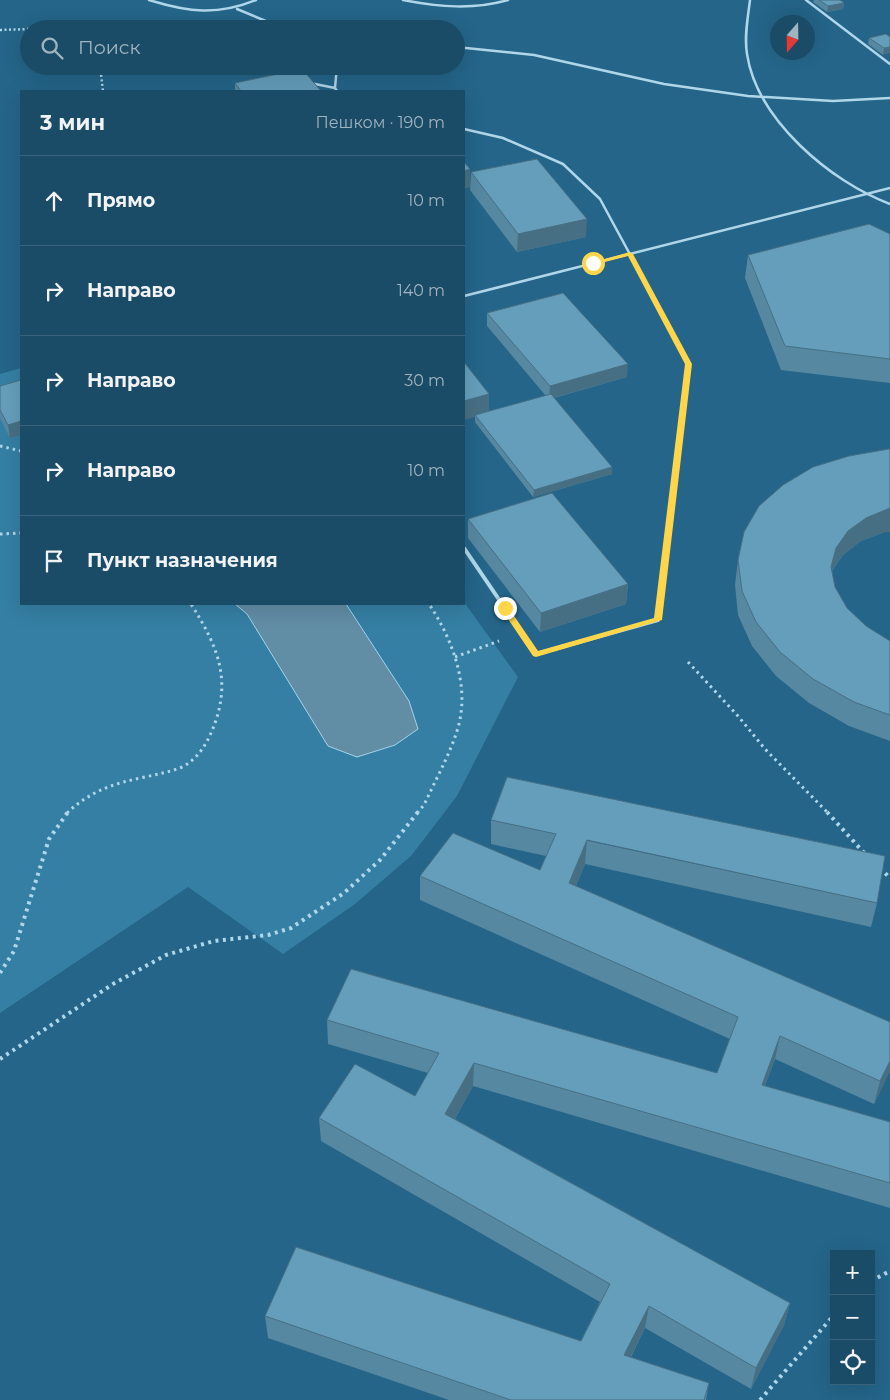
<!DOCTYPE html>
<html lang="ru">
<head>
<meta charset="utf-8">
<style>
  :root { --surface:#1b4c67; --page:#285670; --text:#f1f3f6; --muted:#a0b4c0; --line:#39637b }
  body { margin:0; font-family:Montserrat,sans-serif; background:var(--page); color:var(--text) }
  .controls { position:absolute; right:15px; bottom:15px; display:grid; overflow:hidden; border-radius:0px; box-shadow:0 5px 20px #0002 }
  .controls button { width:45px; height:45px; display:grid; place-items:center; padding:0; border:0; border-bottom:1px solid var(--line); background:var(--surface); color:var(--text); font:25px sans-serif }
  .compass { position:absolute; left:770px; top:15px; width:45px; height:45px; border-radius:50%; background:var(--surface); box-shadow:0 5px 20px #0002; rotate:200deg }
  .stop { position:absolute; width:15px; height:15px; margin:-11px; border:4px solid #ffd54a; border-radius:50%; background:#fff }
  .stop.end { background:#ffd54a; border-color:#fff; box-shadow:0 1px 5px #0008 }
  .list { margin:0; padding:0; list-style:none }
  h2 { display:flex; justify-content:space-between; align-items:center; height:65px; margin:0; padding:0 20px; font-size:21px }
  h2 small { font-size:16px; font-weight:400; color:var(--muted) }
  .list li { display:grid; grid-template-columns:32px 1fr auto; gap:15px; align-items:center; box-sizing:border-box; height:90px; padding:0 20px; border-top:1px solid var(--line) }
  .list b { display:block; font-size:19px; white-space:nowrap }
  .list em { font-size:16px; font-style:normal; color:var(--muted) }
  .icon { flex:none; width:28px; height:28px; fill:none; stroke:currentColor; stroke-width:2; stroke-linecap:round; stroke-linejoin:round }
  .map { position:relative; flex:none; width:890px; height:1400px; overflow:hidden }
  .search { position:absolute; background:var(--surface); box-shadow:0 5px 20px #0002; left:20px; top:20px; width:445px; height:55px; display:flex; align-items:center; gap:12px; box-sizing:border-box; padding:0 18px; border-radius:28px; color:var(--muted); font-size:19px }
  .panel { position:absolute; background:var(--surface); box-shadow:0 5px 20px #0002; left:20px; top:90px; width:445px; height:515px; border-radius:0px }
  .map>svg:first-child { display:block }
  .green { fill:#357fa4 }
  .water { fill:#618da5; stroke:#a4d4eb }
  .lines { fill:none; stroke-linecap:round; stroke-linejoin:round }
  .path-far2 { stroke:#b0d6ea; stroke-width:2.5; stroke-dasharray:2 2.5; stroke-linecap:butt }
  .path-far1 { stroke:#b0d6ea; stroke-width:3; stroke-dasharray:2.5 4; stroke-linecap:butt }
  .path { stroke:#b0d6ea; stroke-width:4; stroke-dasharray:3 4.5; stroke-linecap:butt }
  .lane-far1 { stroke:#b0d6ea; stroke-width:2.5 }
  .lane { stroke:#b0d6ea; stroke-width:4 }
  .wall { fill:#5788a1 }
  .shaded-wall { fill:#476f83 }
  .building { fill:#659ebb; stroke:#476f83 }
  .route { fill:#ffd54a }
</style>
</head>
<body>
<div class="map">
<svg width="890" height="1400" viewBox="0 0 890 1400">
  <rect width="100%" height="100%" fill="#246589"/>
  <path class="green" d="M 21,368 L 21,604 L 464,604 L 464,602 L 518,677 L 457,796 L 411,856 L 355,904 L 283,954 L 188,887 L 0,1013 L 0,374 Z"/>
  <path class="water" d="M 235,604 L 346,604 L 409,701 L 418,729 L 395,745 L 357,757 L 328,746 L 247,614 Z"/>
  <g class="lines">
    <path class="path-far2" d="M 0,30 L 29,29
      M 100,66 L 103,91"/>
    <path class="path-far1" d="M 0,446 L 21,451
      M 0,534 L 21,533
      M 455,657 L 499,641
      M 688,662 L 738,716 L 765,749 L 828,813
      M 67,813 C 90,791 115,783 145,777 C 158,774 170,772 182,767 C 196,760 205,747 211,733 C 233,683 219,648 191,604
      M 417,813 L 424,805 C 435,781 449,756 457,731 C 471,688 453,640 429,604"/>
    <path class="path" d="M 827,812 L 866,855
      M 880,868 L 890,878
      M 0,973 L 14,951 L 49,839 L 68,812
      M 0,1059 L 113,984 L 166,955 L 214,941 L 268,935 L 291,928 L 344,893 L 380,860 L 418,812
      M 871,1281 L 890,1271
      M 760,1400 L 834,1315"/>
    <path class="lane-far1" d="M 149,0 C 188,12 217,16 256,0
      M 403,0 C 439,7 473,10 508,0
      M 750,0 C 748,17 744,36 747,54 C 757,120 831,182 890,204
      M 806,0 L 890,64
      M 237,9 L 285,29
      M 456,47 L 534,55 L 664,84 L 748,96 L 833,101 L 890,98
      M 337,66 L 335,88 L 337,91
      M 310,83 L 335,88
      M 464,129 L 503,138 L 563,164 L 600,199 L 685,356
      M 464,296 L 890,188"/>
    <path class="lane" d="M 464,548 L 536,654 L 658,620 L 689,364 L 684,355"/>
  </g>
  <path class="wall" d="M 814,0 L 840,0 L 844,3 L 843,9 L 827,12 L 813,2 Z
    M 890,37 L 883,55 L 868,44 L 869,38 Z
    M 235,83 L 321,91 L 235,91 Z
    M 471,172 L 586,237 L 517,252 L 470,190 Z
    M 890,234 L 890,383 L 781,370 L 745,278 L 748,255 Z
    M 487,313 L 627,377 L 554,398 L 612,474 L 533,497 L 475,422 L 475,417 L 464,362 L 489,412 L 546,396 L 487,326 Z
    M 21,380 L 21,435 L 10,438 L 0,418 L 0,386 Z
    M 890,449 L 890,532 L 885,532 L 861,541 L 843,555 L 832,571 L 835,587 L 847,608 L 866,626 L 890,641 L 890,741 L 849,726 L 809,703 L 776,676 L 752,646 L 738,615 L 735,585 L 738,560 Z
    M 468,519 L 628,584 L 626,604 L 540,632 L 468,538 Z
    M 491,820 L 877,903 L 871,927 L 585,864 L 576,886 L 890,1071 L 874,1104 L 775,1059 L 765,1086 L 890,1122 L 890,1208 L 473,1086 L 455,1119 L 790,1303 L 784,1325 L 751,1389 L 645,1328 L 631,1357 L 709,1383 L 706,1400 L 449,1400 L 268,1338 L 265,1316 L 581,1341 L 600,1302 L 321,1141 L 319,1118 L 415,1096 L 428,1073 L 328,1044 L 327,1020 L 717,1073 L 730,1039 L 420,900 L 420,876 L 540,870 L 546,856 L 491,844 Z"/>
  <path class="shaded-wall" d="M 844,3 L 843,9 L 827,12 L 828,6 Z
    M 890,47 L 890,53 L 883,55 L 884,48 Z
    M 470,169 L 470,187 L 464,189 L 464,171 Z
    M 587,219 L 586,237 L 517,252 L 518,234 Z
    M 628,364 L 627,377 L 549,399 L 550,386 Z
    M 489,394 L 489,413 L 475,415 L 475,417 L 464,420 L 464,401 Z
    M 21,421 L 21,435 L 10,438 L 8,425 Z
    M 612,467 L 612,474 L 533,497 L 534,490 Z
    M 890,508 L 890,532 L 885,532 L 861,541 L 843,555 L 831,572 L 831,567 L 836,548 L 848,531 L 866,518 Z
    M 628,584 L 626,604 L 540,632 L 541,613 Z
    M 587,840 L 585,864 L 567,907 L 569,883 Z
    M 780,1036 L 775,1059 L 757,1108 L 762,1085 Z
    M 890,1061 L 890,1071 L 874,1104 L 880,1081 Z
    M 474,1063 L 473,1086 L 445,1137 L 445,1114 Z
    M 790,1303 L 784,1325 L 751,1389 L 756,1368 Z
    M 649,1306 L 645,1328 L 621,1376 L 624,1355 Z"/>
  <path class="building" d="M 819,0 L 840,0 L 844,3 L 828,6 Z
    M 886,34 L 890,37 L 890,47 L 884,48 L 869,38 Z
    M 302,69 L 321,91 L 241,91 L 235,83 Z
    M 537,159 L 587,219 L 518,234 L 471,172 Z
    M 464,162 L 470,169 L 464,171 Z
    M 869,224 L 890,234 L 890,359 L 785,346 L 748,255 Z
    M 563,293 L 628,364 L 550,386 L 487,313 Z
    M 464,362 L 489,394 L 464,401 Z
    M 21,380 L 21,421 L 8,425 L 0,410 L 0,386 Z
    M 551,394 L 612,467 L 534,490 L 475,415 Z
    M 889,449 L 890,449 L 890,508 L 866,518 L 848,531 L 836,548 L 831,567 L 835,587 L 847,608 L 866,626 L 890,641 L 890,715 L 854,702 L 813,679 L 780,652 L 756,622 L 742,591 L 738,560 L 744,532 L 759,506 L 783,485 L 813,467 L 849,456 Z
    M 552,493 L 628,584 L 541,613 L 468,519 Z
    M 507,777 L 885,856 L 877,903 L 587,840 L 569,883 L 890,1022 L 890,1061 L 880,1081 L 780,1036 L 762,1085 L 890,1122 L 890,1183 L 474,1063 L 445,1114 L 790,1303 L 756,1368 L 649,1306 L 624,1355 L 709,1383 L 704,1400 L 511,1400 L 265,1316 L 296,1247 L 581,1341 L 610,1284 L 319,1118 L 355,1064 L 415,1096 L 439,1053 L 327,1020 L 351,969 L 717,1073 L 738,1017 L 420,876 L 453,833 L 540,870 L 556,834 L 491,820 Z"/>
  <path class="route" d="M 630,252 L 633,254 L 692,364 L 662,620 L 536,657 L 533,656 L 502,610 L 502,607 L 508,607 L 538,651 L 654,618 L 685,364 L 628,256 L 593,265 L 590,263 Z"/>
</svg>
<div class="controls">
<button>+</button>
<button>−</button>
<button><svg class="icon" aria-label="locate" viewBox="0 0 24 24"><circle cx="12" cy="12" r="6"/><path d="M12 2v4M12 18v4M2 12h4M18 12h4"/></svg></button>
</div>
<svg class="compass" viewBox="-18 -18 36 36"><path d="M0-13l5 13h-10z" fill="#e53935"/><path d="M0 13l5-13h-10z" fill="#a0b4c0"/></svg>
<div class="stop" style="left:593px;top:263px"></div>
<div class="stop end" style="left:505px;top:608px"></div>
<div class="search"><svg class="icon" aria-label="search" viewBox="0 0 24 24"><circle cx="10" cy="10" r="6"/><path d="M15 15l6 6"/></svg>Поиск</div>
<section class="panel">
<h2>3 мин<small>Пешком · 190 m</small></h2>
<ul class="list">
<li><svg class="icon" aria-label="ahead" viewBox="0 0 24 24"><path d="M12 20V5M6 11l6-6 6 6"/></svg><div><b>Прямо</b></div><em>10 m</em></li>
<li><svg class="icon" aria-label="right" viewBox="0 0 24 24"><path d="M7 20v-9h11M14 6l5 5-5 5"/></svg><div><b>Направо</b></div><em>140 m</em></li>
<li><svg class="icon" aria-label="right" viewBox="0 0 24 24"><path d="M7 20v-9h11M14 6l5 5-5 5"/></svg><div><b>Направо</b></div><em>30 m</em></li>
<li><svg class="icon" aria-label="right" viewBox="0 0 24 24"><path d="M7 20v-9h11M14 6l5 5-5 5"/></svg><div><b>Направо</b></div><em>10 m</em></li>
<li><svg class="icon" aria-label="arrive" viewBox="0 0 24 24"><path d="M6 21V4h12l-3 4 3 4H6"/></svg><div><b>Пункт назначения</b></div></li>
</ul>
</section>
</div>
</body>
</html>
